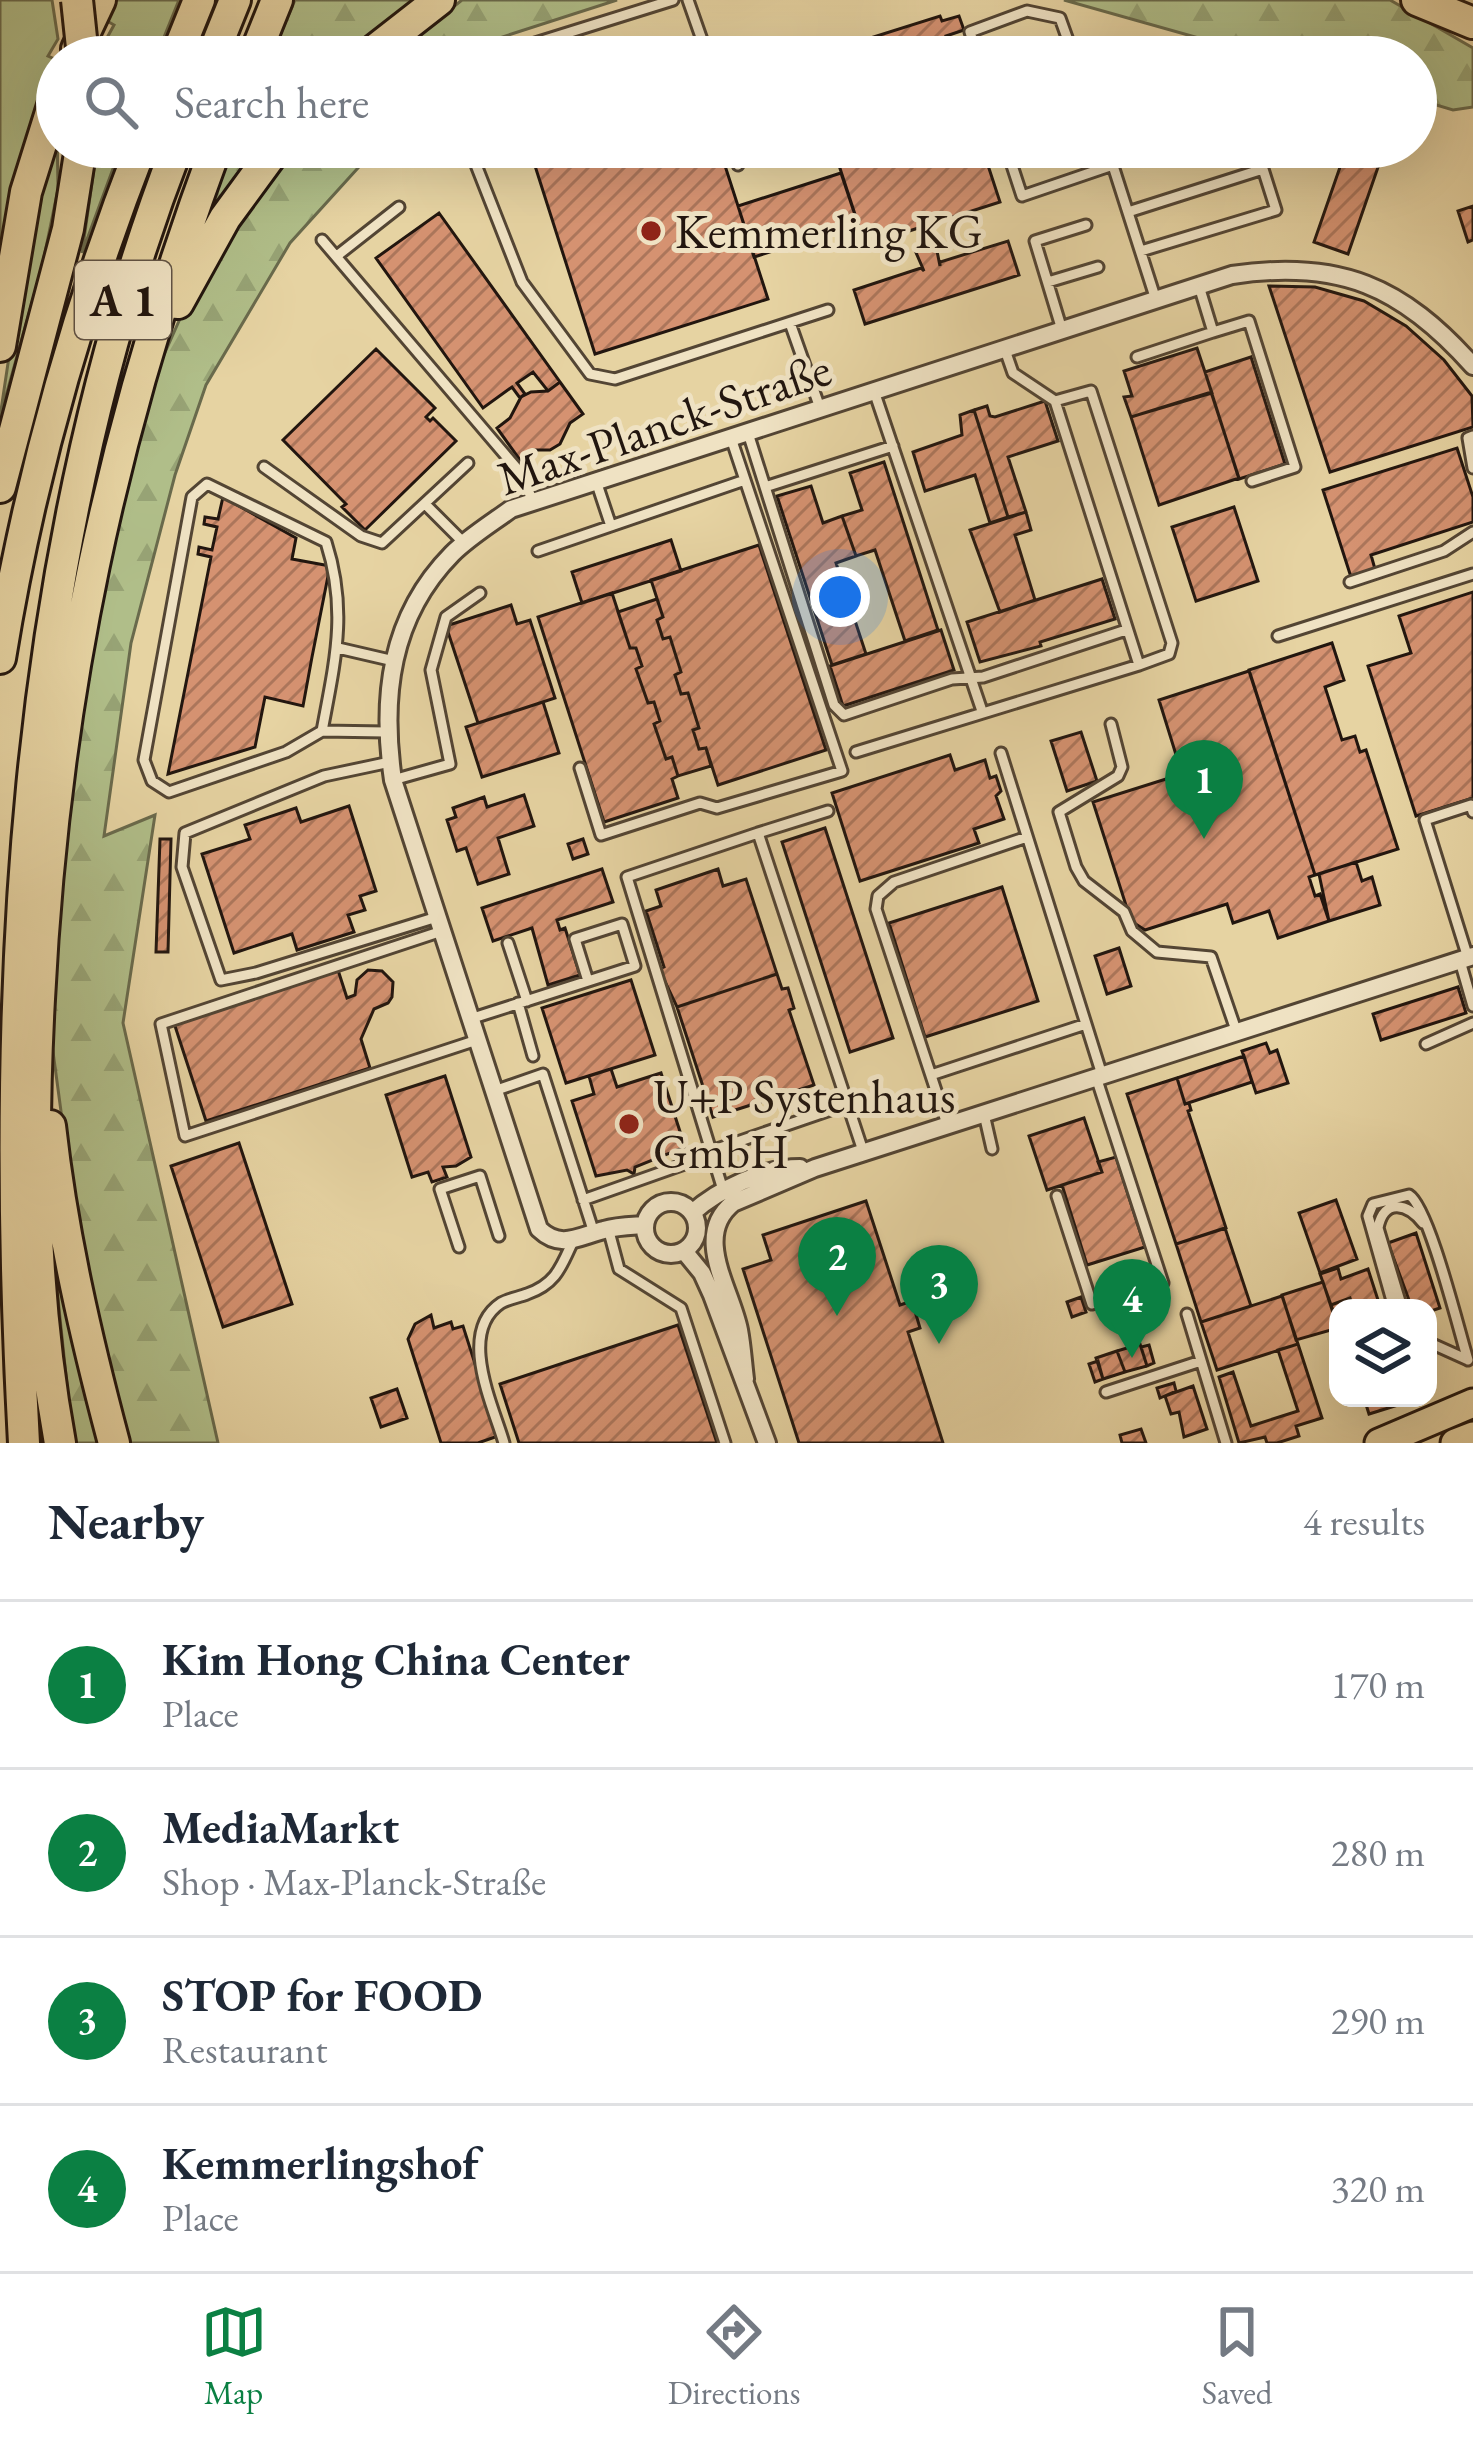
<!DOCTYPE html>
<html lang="en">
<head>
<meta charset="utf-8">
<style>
  :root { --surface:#fff; --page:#f2f2f3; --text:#1f2937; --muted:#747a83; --line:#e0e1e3; --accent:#0b8043 }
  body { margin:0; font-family:"EB Garamond",serif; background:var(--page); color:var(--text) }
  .controls { position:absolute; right:36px; bottom:36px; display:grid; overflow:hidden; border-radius:24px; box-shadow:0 12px 48px #0002 }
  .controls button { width:108px; height:108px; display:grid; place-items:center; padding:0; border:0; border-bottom:3px solid var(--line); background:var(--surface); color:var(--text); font:60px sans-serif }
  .you { position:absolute; left:840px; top:597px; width:42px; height:42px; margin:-30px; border:9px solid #fff; border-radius:50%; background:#1a73e8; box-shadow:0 0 0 18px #1a73e833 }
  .badge { display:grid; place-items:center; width:78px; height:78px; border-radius:50%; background:var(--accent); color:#fff; font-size:39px; font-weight:700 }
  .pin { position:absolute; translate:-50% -99px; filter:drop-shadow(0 3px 6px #0008) }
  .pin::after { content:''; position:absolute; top:63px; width:42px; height:36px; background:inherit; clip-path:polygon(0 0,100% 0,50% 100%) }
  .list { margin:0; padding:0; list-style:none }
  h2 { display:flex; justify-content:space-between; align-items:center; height:156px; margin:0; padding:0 48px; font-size:51px }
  h2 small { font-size:39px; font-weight:400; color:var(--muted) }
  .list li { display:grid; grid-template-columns:78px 1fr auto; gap:36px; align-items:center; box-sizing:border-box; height:168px; padding:0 48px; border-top:3px solid var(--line) }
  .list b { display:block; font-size:45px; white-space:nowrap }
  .list p { margin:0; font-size:39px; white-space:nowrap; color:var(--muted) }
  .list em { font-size:39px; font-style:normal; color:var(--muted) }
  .icon { flex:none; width:66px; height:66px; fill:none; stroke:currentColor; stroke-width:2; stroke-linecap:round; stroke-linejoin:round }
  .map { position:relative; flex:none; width:1473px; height:1443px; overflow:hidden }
  .search { position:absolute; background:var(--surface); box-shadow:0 12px 48px #0002; left:36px; right:36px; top:36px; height:132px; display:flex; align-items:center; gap:30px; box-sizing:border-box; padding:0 42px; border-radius:66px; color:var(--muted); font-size:45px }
  .sheet { height:828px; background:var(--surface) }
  nav { display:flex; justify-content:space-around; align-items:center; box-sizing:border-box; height:168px; border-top:3px solid var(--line); background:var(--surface); font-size:33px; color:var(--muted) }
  nav a { display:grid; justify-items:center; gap:6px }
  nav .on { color:var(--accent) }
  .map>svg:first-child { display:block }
  .green { fill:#b0be89; stroke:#696a4c; stroke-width:3 }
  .forest { fill:url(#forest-firs); stroke:#696a4c; stroke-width:3 }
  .building { fill:url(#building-hatch); stroke:#22160f; stroke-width:3 }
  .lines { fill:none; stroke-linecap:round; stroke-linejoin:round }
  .lane-casing { stroke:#534534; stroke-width:15 }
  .street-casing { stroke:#534534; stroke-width:22 }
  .primary-casing { stroke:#22160f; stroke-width:33 }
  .highway-casing { stroke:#22160f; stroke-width:36 }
  .lane { stroke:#efe2c3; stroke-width:9 }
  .street { stroke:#efe2c3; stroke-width:16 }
  .primary { stroke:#e6d3a2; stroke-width:27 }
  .highway { stroke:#e6d3a2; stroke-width:30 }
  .highway-bridge-casing { stroke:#22160f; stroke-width:36; stroke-linecap:butt }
  .highway-bridge { stroke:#e6d3a2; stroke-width:30 }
  .poi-dot { fill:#8f2418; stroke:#efe2c3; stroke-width:4.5 }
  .labels { text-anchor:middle; stroke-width:10; stroke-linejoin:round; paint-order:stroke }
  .shield { fill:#efe2c3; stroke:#605345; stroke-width:3 }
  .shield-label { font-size:45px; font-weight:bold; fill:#22160f }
  .poi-label { font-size:48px; fill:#22160f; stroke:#efe2c3; text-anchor:start }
  .street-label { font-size:48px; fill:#22160f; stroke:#efe2c3 }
</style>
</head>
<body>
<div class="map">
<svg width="1473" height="1443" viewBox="0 0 1473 1443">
  <defs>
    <pattern id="forest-firs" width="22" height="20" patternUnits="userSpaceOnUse" patternTransform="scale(3)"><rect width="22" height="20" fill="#b0be89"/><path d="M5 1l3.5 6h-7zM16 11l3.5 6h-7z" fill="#97a375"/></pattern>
    <pattern id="building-hatch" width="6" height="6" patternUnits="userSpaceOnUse" patternTransform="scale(3)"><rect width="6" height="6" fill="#d59271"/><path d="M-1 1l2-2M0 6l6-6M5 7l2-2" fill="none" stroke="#ac765b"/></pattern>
  </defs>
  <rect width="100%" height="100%" fill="#e6d3a2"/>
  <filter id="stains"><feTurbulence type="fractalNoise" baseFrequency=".00167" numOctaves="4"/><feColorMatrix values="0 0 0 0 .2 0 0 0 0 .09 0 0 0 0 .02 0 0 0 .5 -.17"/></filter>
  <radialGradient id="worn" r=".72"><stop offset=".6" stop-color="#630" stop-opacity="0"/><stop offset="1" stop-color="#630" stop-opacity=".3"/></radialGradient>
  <path class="green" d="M 0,0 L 52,0 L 58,39 L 48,56 L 57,60 L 46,95 L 0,283 Z
    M 111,0 L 179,0 L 156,57 L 102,57 L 102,47 L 114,25 L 102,18 Z
    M 57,124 L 58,189 L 42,267 L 0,417 L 28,229 Z
    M 97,147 L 121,147 L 82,253 Z"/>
  <path class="forest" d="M 295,0 L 424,0 L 352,57 L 263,57 L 267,48 L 274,49 Z
    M 462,0 L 617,0 L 490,41 L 472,57 L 390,57 Z
    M 1064,0 L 1390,0 L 1473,48 L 1473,107 L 1453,110 L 1416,99 L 1416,57 L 1266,57 Z
    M 227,147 L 266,147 L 208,229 L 198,224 Z
    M 295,147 L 377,147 L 290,243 L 206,385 L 175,475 L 131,643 L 104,836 L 155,815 L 123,1023 L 218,1443 L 124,1443 L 76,1223 L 49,1022 L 73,713 L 147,393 L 199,276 Z
    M 52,1241 L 102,1443 L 73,1443 Z"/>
  <path class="building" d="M 940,16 L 942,21 L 959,16 L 964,30 L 946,36 L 953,57 L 810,57 Z
    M 686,43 L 690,57 L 641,57 Z
    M 529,147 L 719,147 L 768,299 L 595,354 Z
    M 833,147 L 982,147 L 1000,202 L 865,245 Z
    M 1347,147 L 1385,147 L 1348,254 L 1314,242 Z
    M 841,173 L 858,224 L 754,257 L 738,206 Z
    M 1473,206 L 1473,240 L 1468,242 L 1458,211 Z
    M 439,213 L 560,382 L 548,391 L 533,372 L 517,383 L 525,394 L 520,398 L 512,387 L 483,408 L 376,258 Z
    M 935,241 L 940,266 L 940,262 L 1008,241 L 1019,275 L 865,324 L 854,290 L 921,268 L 924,271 L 914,248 Z
    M 1269,286 L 1315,287 L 1364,301 L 1406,326 L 1444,360 L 1472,396 L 1473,427 L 1330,472 Z
    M 1197,348 L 1212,393 L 1131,417 L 1124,397 L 1132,396 L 1124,371 Z
    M 376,349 L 435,408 L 426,417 L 430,421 L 433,418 L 456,441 L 365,530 L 342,507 L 346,504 L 283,440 Z
    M 1251,357 L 1285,464 L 1239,479 L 1205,372 Z
    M 560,382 L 583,414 L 570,423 L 560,444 L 550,450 L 533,450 L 520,460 L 497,428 L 510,418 L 521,397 L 531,392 L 548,391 Z
    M 1211,392 L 1239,478 L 1159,505 L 1131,417 Z
    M 1045,401 L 1058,441 L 1008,457 L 1026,512 L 1008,517 L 974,410 L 987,406 L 990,416 L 995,417 Z
    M 974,410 L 1008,517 L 990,523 L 975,475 L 925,491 L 913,452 L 962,435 L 960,415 Z
    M 1457,448 L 1473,497 L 1473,522 L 1371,555 L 1375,569 L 1351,577 L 1323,490 Z
    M 884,462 L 938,630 L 905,641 L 875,550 L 856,556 L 842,516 L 862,510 L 850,473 Z
    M 811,486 L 823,523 L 842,516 L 856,556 L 836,563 L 866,654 L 832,665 L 777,496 Z
    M 223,497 L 296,538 L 292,559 L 330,566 L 312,657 L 303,706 L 265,697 L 255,747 L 168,774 L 211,557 L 198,554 L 199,547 L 212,550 L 217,527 L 204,524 L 205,517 L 218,519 Z
    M 1234,507 L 1258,581 L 1196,601 L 1172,527 Z
    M 1026,512 L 1031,530 L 1015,535 L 1035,600 L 1000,612 L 970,530 Z
    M 671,540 L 681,571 L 582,603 L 572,572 Z
    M 759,545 L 826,750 L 718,785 L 706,748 L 699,749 L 693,730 L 699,728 L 688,693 L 681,694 L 675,675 L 681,672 L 670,637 L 663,639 L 657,620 L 663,617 L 651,580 Z
    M 1102,579 L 1115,619 L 1040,642 L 1041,646 L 980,662 L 967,622 Z
    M 1473,592 L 1473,798 L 1416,816 L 1368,666 L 1411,653 L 1399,616 Z
    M 612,593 L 630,648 L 636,648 L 642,666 L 636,669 L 648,703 L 654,702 L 660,721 L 654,724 L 666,759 L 672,757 L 678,776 L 672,779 L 678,798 L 604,822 L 538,617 Z
    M 657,599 L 663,617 L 657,620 L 663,639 L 670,637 L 681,672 L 675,675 L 681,694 L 688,693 L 699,728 L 693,730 L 699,749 L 706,748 L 711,766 L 678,776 L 672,757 L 666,759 L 654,724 L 660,721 L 654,702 L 648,703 L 636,669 L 642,666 L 636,648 L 630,648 L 618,612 Z
    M 511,605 L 517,624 L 530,620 L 555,698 L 478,723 L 446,626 Z
    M 941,630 L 954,670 L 843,706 L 830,666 Z
    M 1332,643 L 1344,680 L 1325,687 L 1342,740 L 1355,736 L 1360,752 L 1366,750 L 1398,849 L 1315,875 L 1249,670 Z
    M 1249,671 L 1315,875 L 1309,877 L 1315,896 L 1320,894 L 1329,921 L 1278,938 L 1269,911 L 1233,923 L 1227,904 L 1145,930 L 1131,921 L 1093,802 L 1182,774 L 1159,700 Z
    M 543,702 L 559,753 L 482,777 L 466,727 Z
    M 1081,732 L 1097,781 L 1067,791 L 1051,741 Z
    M 950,755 L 955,770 L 985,760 L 990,778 L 996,776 L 1001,791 L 996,796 L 1004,819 L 974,829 L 979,843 L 860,881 L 832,793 Z
    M 524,795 L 534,826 L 498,838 L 509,874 L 478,884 L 466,848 L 457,851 L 447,820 L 456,817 L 453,808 L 484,797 L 487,807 Z
    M 349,806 L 376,891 L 360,896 L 365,910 L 348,915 L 354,932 L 297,950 L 292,934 L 234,953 L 202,854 L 250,839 L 245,825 L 296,808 L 301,822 Z
    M 825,828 L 893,1038 L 850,1052 L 782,842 Z
    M 160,839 L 171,839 L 168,952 L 156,952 Z
    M 583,839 L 588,854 L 573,859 L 568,844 Z
    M 1356,862 L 1362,881 L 1372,877 L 1380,905 L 1329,921 L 1319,874 Z
    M 602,869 L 613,902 L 557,920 L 560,930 L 565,928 L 580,975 L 548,985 L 532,928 L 493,941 L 482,908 Z
    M 718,869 L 723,886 L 746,879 L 777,974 L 677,1007 L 659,969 L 664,967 L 646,911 L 661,906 L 656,890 Z
    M 1002,887 L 1038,1001 L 925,1037 L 889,923 Z
    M 1119,948 L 1131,986 L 1107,994 L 1095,956 Z
    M 338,970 L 347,998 L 355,995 L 357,980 L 368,970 L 382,971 L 393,982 L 392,997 L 388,1003 L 374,1009 L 361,1039 L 370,1068 L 206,1121 L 174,1023 Z
    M 777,974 L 782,989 L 788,988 L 794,1008 L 789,1010 L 814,1085 L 713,1117 L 677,1007 Z
    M 631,980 L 655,1055 L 566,1083 L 542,1008 Z
    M 1458,987 L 1466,1013 L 1381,1040 L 1373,1014 Z
    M 1266,1043 L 1270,1053 L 1277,1050 L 1288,1083 L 1256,1093 L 1242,1051 Z
    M 1244,1056 L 1252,1082 L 1185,1104 L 1177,1078 Z
    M 611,1069 L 617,1087 L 661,1073 L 685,1147 L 635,1167 L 634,1174 L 627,1170 L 596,1176 L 572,1101 L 594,1094 L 589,1076 Z
    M 445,1076 L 471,1157 L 456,1166 L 443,1167 L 447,1177 L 432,1182 L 428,1172 L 412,1177 L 386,1095 Z
    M 1177,1078 L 1185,1104 L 1189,1103 L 1191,1110 L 1188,1111 L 1226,1228 L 1176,1244 L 1127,1094 Z
    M 1084,1118 L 1102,1172 L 1047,1190 L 1029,1136 Z
    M 239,1143 L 292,1304 L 223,1327 L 171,1166 Z
    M 1116,1157 L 1145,1247 L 1087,1265 L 1062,1185 L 1102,1172 L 1098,1162 Z
    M 1336,1200 L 1357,1259 L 1320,1273 L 1299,1213 Z
    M 866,1201 L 900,1305 L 912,1301 L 920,1328 L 908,1332 L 943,1443 L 799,1443 L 743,1269 L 771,1260 L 763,1235 Z
    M 1225,1228 L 1251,1306 L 1201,1322 L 1176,1244 Z
    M 1416,1233 L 1440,1308 L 1428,1312 L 1428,1308 L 1405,1308 L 1403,1302 L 1409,1300 L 1388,1243 Z
    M 1338,1268 L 1341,1279 L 1368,1269 L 1378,1300 L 1353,1307 L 1350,1298 L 1331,1305 L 1320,1274 Z
    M 1323,1282 L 1338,1328 L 1296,1340 L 1282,1295 Z
    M 1282,1296 L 1298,1344 L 1217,1370 L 1201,1322 Z
    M 1081,1297 L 1086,1312 L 1072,1317 L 1067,1302 Z
    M 1350,1298 L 1353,1307 L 1338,1308 L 1334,1313 L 1331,1305 Z
    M 431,1315 L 434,1328 L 451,1322 L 453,1329 L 463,1326 L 498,1436 L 478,1443 L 441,1443 L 408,1339 L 415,1324 Z
    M 678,1325 L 717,1443 L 519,1443 L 500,1384 Z
    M 1140,1344 L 1147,1366 L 1125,1372 L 1117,1351 Z
    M 1298,1344 L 1322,1418 L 1296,1426 L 1299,1436 L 1277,1443 L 1267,1443 L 1265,1437 L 1239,1443 L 1219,1377 L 1233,1372 L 1251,1426 L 1298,1411 L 1278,1350 Z
    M 1149,1345 L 1154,1363 L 1147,1366 L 1141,1347 Z
    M 1117,1351 L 1125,1372 L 1103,1379 L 1096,1358 Z
    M 1098,1361 L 1103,1379 L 1095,1382 L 1089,1364 Z
    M 1174,1383 L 1176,1391 L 1160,1398 L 1157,1388 Z
    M 1193,1386 L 1207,1429 L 1184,1437 L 1179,1412 L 1171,1414 L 1165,1396 Z
    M 397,1389 L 407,1418 L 381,1427 L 371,1398 Z
    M 1364,1398 L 1395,1398 L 1398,1405 L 1369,1414 Z
    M 1141,1429 L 1146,1443 L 1122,1443 L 1120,1435 Z"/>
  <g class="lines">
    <g class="lane-casing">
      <path id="lane" d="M 688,0 L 708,57
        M 509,57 L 532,44 L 673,0
        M 978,57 L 970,32 L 1027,11 L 1060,18 L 1074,57
        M 469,147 L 522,282 L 590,374 L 615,379 L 828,310
        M 733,147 L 738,165
        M 1006,147 L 1022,196 L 1113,165
        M 1107,147 L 1156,300
        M 1128,212 L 1263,169 L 1276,210 L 1141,251
        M 322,240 L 519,471 L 533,501
        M 338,255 L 399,207
        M 1048,282 L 1098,267
        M 1199,286 L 1213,332 L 1249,321 L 1295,467 L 1252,481
        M 790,323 L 820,408
        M 1062,330 L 1035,241 L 1086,225
        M 1137,357 L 1213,332
        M 874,391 L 982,711
        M 1055,401 L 1091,391 L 1172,643 L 1169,654 L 1139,665
        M 748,433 L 834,705 L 844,715 L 952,679 L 983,677 L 1126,630
        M 1473,436 L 1468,438 L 1473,468
        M 264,467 L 361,536 L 382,543 L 468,463
        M 596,481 L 611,526
        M 765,487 L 893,446
        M 425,504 L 463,542
        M 538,551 L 745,480
        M 1350,582 L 1444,551 L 1473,532
        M 1278,636 L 1473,574
        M 338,648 L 394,661
        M 1111,724 L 1122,767 L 1118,776 L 1059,812 L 1076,867 L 1084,881 L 1124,912 L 1132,931 L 1157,952 L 1211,957 L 1237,1033
        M 322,731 L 286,752 L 169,792 L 152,781 L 144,760 L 192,497 L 207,484 L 326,542 C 348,611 335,661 322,731 L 386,732
        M 856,752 L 1139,665 L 1055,401 L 1013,373 L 1005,350
        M 1001,753 L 1102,1075
        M 390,762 L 324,776 L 185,833 L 182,867 L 221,980 L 256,973 L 437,917
        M 580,768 L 601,835 L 700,803 L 717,808 L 842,771 L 731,438
        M 393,780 L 450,764 L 431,670 L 446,617 L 480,593
        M 758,833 L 828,811
        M 442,931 L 161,1024 L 185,1136 L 477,1040
        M 508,943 L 527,1001
        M 1468,958 L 1425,820 L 1471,805 L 1473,812
        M 1460,961 L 1473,1006
        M 518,1003 L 533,1056
        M 470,1019 L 635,966 L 622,924 L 575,939 L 588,981
        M 1426,1044 L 1473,1023
        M 931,1075 L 1086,1024
        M 494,1091 L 543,1074 L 594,1233
        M 984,1114 L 992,1149
        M 947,1124 L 876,909 L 878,896 L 894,882 L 1027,837
        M 711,1151 L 848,1104
        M 723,1190 L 627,877 L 758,833 L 864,1154
        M 1057,1196 L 1092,1304 L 1163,1283 L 1096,1077
        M 583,1200 L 696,1160
        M 608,1228 L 619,1269 L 681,1308 L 725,1443
        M 459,1247 L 440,1189 L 480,1176 L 499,1236
        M 1394,1308 L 1368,1216 L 1373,1204 L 1409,1195 C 1429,1207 1459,1331 1468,1360
        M 1402,1308 L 1378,1228 C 1384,1197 1408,1204 1423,1223
        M 1187,1314 L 1226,1443
        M 1428,1342 L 1468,1360
        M 1106,1392 L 1201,1361
        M 504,1443 C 493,1405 457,1332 501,1303 C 508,1299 519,1297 527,1294 C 556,1284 561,1267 573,1241"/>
    </g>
    <g class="street-casing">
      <path id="street" d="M645 1228a26 26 0 1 1 52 0a26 26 0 1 1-52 0Z
        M 692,1213 C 719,1189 763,1168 800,1168
        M 645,1225 C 631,1226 617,1226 604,1230 C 579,1236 561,1250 539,1229 L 393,780 C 381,697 390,617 452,554 C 469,537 492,523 511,509 L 1232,275 C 1339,259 1402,286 1473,366
        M 684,1251 L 702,1273 L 712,1295 L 767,1443
        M 745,1379 C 743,1363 742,1346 739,1330 C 731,1289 692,1236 733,1203 L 815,1168 L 1473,956"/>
    </g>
    <g class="primary-casing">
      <path id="primary" d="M 1379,1443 L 1473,1403
        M 1455,1443 L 1473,1436"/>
    </g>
    <g class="highway-casing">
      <path id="highway" d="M 1417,0 L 1473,23
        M 77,49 L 100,0
        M 176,57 L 199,0
        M 212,57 L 235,0
        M 254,57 L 277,0
        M 366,57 L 439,0
        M 178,303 L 225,218 L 277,147
        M 0,346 L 26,192 L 57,93
        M 0,487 L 68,229 L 81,147
        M 0,658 C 28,485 77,311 141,147
        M 50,1126 C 62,1234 86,1338 114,1443
        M 24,1443 C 0,1009 19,555 177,147
        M 60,1443 C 33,1296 31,1147 39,999 C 54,697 111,430 216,147"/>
    </g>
    <use href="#lane" class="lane"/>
    <use href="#street" class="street"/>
    <use href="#primary" class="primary"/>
    <use href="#highway" class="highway"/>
    <g class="highway-bridge-casing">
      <path id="highway-bridge" d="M 77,0 L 83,57"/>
    </g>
    <use href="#highway-bridge" class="highway-bridge"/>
  </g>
  <g class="poi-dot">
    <circle cx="651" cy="231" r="12"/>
    <circle cx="629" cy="1124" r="12"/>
  </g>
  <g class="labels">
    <rect class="shield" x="75" y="261" width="96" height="78" rx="9"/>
    <g class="shield-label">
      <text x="123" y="316">A 1</text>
    </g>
    <g class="poi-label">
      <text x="675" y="248">Kemmerling KG</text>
      <text x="653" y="1113">U+P Systenhaus<tspan x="653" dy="55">GmbH</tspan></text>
    </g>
    <g class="street-label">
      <text transform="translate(664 423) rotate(-19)" y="17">Max-Planck-Straße</text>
    </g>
  </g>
  <rect width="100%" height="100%" filter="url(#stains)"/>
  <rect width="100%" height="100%" fill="url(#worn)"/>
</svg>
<div class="controls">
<button><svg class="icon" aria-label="layers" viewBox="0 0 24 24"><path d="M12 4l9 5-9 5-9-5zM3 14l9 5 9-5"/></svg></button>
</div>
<div class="you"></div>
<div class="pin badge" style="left:1204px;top:839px">1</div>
<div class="pin badge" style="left:837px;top:1316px">2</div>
<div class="pin badge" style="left:939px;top:1344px">3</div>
<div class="pin badge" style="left:1132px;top:1358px">4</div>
<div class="search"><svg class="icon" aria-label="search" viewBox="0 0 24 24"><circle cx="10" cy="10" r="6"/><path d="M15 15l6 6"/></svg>Search here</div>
</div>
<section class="sheet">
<h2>Nearby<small>4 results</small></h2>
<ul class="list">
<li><span class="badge">1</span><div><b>Kim Hong China Center</b><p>Place</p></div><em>170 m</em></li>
<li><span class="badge">2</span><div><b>MediaMarkt</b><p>Shop · Max-Planck-Straße</p></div><em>280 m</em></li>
<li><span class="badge">3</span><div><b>STOP for FOOD</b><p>Restaurant</p></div><em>290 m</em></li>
<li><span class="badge">4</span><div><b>Kemmerlingshof</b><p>Place</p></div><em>320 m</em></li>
</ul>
</section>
<nav>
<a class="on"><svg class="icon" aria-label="map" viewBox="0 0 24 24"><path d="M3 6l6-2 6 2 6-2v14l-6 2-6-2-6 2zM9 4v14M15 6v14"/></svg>Map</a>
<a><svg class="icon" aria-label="directions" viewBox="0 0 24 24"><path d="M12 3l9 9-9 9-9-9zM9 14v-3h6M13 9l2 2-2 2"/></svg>Directions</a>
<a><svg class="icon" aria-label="saved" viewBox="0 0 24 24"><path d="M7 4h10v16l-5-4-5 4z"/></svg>Saved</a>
</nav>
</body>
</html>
